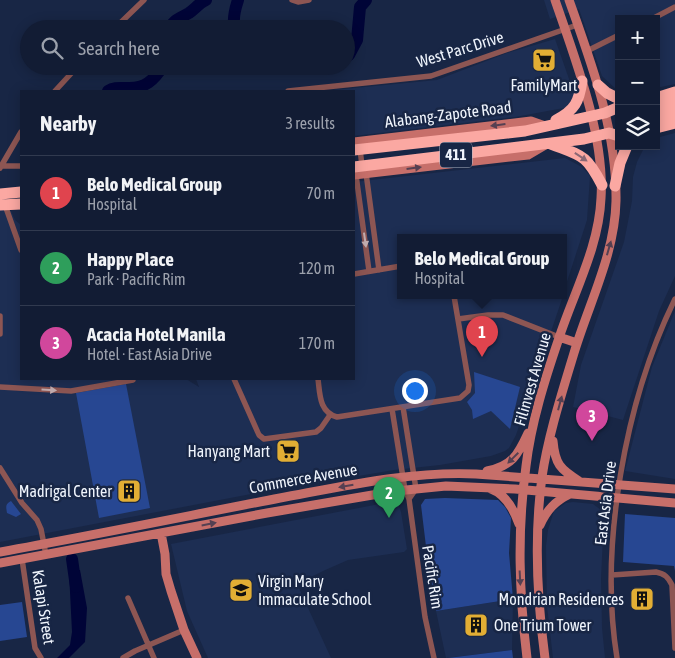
<!DOCTYPE html>
<html lang="en">
<head>
<meta charset="utf-8">
<style>
  :root { --surface:#121c34; --page:#1b253c; --text:#f1f3f6; --muted:#9ca1ac; --line:#313a4f; --accent:#ea580c }
  body { margin:0; font-family:"Asap Condensed",sans-serif; background:var(--page); color:var(--text) }
  .controls { position:absolute; right:15px; top:15px; display:grid; overflow:hidden; border-radius:0px; box-shadow:0 2px 12px #0003 }
  .controls button { width:45px; height:45px; display:grid; place-items:center; padding:0; border:0; border-bottom:1px solid var(--line); background:var(--surface); color:var(--text); font:25px sans-serif }
  .you { position:absolute; left:414px; top:390px; width:18px; height:18px; margin:-12px; border:4px solid #fff; border-radius:50%; background:#1a73e8; box-shadow:0 0 0 8px #1a73e833 }
  .badge { display:grid; place-items:center; width:32px; height:32px; border-radius:50%; background:var(--accent); color:#fff; font-size:16px; font-weight:700 }
  .pin { position:absolute; translate:-50% -41px; filter:drop-shadow(0 1px 2px #0008) }
  .pin::after { content:''; position:absolute; top:26px; width:18px; height:15px; background:inherit; clip-path:polygon(0 0,100% 0,50% 100%) }
  .popup { position:absolute; left:397px; top:234px; width:170px; height:65px; box-sizing:border-box; display:grid; place-content:center; border-radius:0px; background:var(--surface); filter:drop-shadow(0 1px 4px #0005); font-size:16px; white-space:nowrap; color:var(--muted) }
  .popup b { font-size:19px; color:var(--text) }
  .popup::after { content:''; position:absolute; left:50%; top:100%; margin-left:-10px; border:10px solid transparent; border-top-color:var(--surface) }
  .list { margin:0; padding:0; list-style:none }
  h2 { display:flex; justify-content:space-between; align-items:center; height:65px; margin:0; padding:0 20px; font-size:21px }
  h2 small { font-size:16px; font-weight:400; color:var(--muted) }
  .list li { display:grid; grid-template-columns:32px 1fr auto; gap:15px; align-items:center; box-sizing:border-box; height:75px; padding:0 20px; border-top:1px solid var(--line) }
  .list b { display:block; font-size:19px; white-space:nowrap }
  .list p { margin:0; font-size:16px; white-space:nowrap; color:var(--muted) }
  .list em { font-size:16px; font-style:normal; color:var(--muted) }
  .icon { flex:none; width:28px; height:28px; fill:none; stroke:currentColor; stroke-width:2; stroke-linecap:round; stroke-linejoin:round }
  .map { position:relative; flex:none; width:675px; height:658px; overflow:hidden }
  .search { position:absolute; background:var(--surface); box-shadow:0 2px 12px #0003; left:20px; top:20px; width:335px; height:55px; display:flex; align-items:center; gap:12px; box-sizing:border-box; padding:0 18px; border-radius:28px; color:var(--muted); font-size:19px }
  .panel { position:absolute; background:var(--surface); box-shadow:0 2px 12px #0003; left:20px; top:90px; width:335px; height:290px; border-radius:0px }
  .map>svg:first-child { display:block }
  .built { fill:#1d2e53 }
  .green { fill:#274792 }
  .water { fill:#000437 }
  .lines { fill:none; stroke-linecap:round; stroke-linejoin:round }
  .river { stroke:#000437; stroke-width:12 }
  .street { stroke:#8d5653; stroke-width:5.5 }
  .secondary { stroke:#c76f6a; stroke-width:9 }
  .highway { stroke:#fba8a2; stroke-width:11 }
  .oneway { fill:#554052 }
  .oneway2 { fill:#8a6774 }
  .oneway3 { fill:#c3adb0 }
  .labels { text-anchor:middle; stroke-width:5; stroke-linejoin:round; paint-order:stroke }
  .shield { fill:#182645; stroke:#afb7c6; stroke-width:1 }
  .shield-label { font-size:15px; font-weight:bold; fill:#f0f5fd }
  .street-label { font-size:16px; fill:#f0f5fd; stroke:#182645 }
  .poi-label { font-size:16px; fill:#f0f5fd; stroke:#182645; text-anchor:end }
</style>
</head>
<body>
<div class="map">
<svg width="675" height="658" viewBox="0 0 675 658">
  <rect width="100%" height="100%" fill="#182645"/>
  <path class="built" d="M 544,0 L 675,0 L 675,84 L 656,88 L 656,19 L 619,19 L 619,92 L 602,76 L 579,9 L 550,19 Z
    M 555,39 L 575,96 L 569,107 L 515,117 L 354,136 L 354,91 L 323,91 L 437,80 L 507,53 Z
    M 675,133 L 675,276 L 659,311 L 623,420 L 573,407 L 581,365 L 624,242 L 632,201 L 633,177 L 637,162 L 645,146 L 656,146 L 656,138 Z
    M 565,158 L 582,167 L 590,176 L 587,220 L 563,294 L 563,238 L 401,238 L 401,296 L 563,296 L 516,435 L 509,448 L 505,451 L 491,456 L 440,465 L 394,470 L 251,494 L 0,542 L 0,209 L 11,211 L 15,220 L 21,225 L 21,379 L 186,379 L 199,387 L 196,379 L 354,379 L 354,182 Z
    M 675,311 L 675,479 L 625,471 L 652,367 Z
    M 390,502 L 394,502 L 399,506 L 401,512 L 407,549 L 404,552 L 348,560 L 323,571 L 297,584 L 331,658 L 208,658 L 187,611 L 171,544 Z
    M 573,502 L 593,504 L 601,510 L 604,516 L 601,578 L 602,628 L 605,658 L 553,658 L 547,606 L 546,546 L 548,530 L 554,511 L 566,503 Z
    M 513,599 L 512,650 L 446,658 L 436,611 Z"/>
  <path class="green" d="M 474,372 L 520,387 L 510,429 L 491,411 L 473,419 L 472,410 L 467,402 L 475,393 Z
    M 126,384 L 150,508 L 99,518 L 76,393 Z
    M 445,498 L 498,500 L 505,507 L 511,518 L 509,553 L 513,599 L 436,611 L 428,563 L 421,505 L 425,499 Z
    M 11,501 L 21,514 L 16,517 L 7,513 C 6,507 5,504 11,501 Z
    M 625,514 L 675,518 L 675,571 L 674,566 L 623,562 Z
    M 22,602 L 27,637 L 0,641 L 0,605 Z
    M 512,650 L 513,658 L 448,658 Z"/>
  <path class="water" d="M 80,570 L 87,608 L 85,642 L 69,658 L 57,658 L 70,645 L 72,632 L 69,572 Z"/>
  <g class="lines">
    <path class="river" d="M 169,29 C 173,20 181,18 189,13 C 195,9 199,3 206,0
      M 235,29 C 232,20 235,9 238,0
      M 346,56 L 349,55 L 357,40 L 360,7 L 366,0
      M 108,91 C 114,87 120,88 127,88 C 145,89 154,80 163,66
      M 72,559 L 76,587"/>
    <path class="street" d="M 292,0 L 298,2 L 309,0
      M 652,19 L 675,7
      M 114,29 L 144,0
      M 587,51 L 619,35
      M 55,91 L 78,66
      M 288,91 L 431,76 L 577,25
      M 360,149 L 362,166 L 366,173 L 379,270
      M 1,166 L 21,166
      M 0,168 L 21,132
      M 354,172 L 356,175 L 369,271
      M 5,205 L 21,250
      M 354,274 L 401,266
      M 0,316 L 0,334
      M 458,319 L 488,315 L 503,315 L 559,337
      M 234,379 L 259,435 L 264,439 L 316,432 L 321,428 L 330,415
      M 318,379 C 320,394 319,412 337,417 L 460,398 L 468,391 L 469,385 L 454,296
      M 0,387 L 71,391 L 133,380 L 132,379
      M 403,407 L 416,489 L 409,499
      M 392,409 L 405,490 L 409,499 L 425,617 L 434,658
      M 0,468 L 22,503 L 37,520 L 41,529 L 46,555
      M 22,559 L 35,648 L 41,658
      M 612,575 L 656,572 C 665,574 668,577 672,585 L 675,648
      M 128,598 L 154,658
      M 123,658 L 135,651 L 184,630
      M 617,658 C 599,546 625,401 675,299"/>
    <path class="secondary" d="M 354,142 L 531,121 L 545,126
      M 354,175 L 528,155 L 545,145
      M 559,337 L 577,343
      M 553,441 C 555,464 560,469 579,481
      M 487,471 C 512,466 518,455 528,433
      M 491,489 C 505,494 514,510 519,524
      M 540,525 C 547,510 555,501 570,494
      M 161,533 L 165,554 L 166,574 L 171,591 L 184,630 L 197,658
      M 0,552 C 94,535 187,516 280,498 C 345,486 410,471 476,474 L 675,489
      M 0,563 L 267,513 L 396,491 L 446,486 L 515,489 L 675,503
      M 527,658 C 519,592 517,532 526,466 C 531,423 545,379 559,338 C 574,292 599,247 601,198 C 605,136 575,58 555,0
      M 545,658 C 537,599 534,536 542,477 C 548,436 562,393 574,353 C 589,303 615,254 616,201 C 617,131 592,65 569,0"/>
    <path class="highway" d="M 598,85 L 607,93 L 619,99
      M 656,98 L 675,92
      M 656,107 L 675,102
      M 656,118 L 675,113
      M 556,120 C 575,110 579,102 582,81
      M 656,128 L 675,123
      M 551,144 C 582,156 586,154 602,185
      M 354,150 L 525,131 L 605,113 L 619,107
      M 354,167 L 584,139 L 609,133 L 619,136
      M 615,186 L 620,163 L 627,146
      M 0,194 L 21,192
      M 0,205 L 21,204"/>
  </g>
  <defs><path id="oneway-solid" d="M-6-.8H1V-3.2L6.5 0L1 3.2V.8H-6Z" transform="scale(1.25)"/></defs>
  <g class="oneway">
    <use href="#oneway-solid" transform="translate(498 125) rotate(173)"/>
    <use href="#oneway-solid" transform="translate(414 168) rotate(-7)"/>
    <use href="#oneway-solid" transform="translate(609 248) rotate(-74)"/>
    <use href="#oneway-solid" transform="translate(560 403) rotate(-75)"/>
    <use href="#oneway-solid" transform="translate(513 458) rotate(135)"/>
    <use href="#oneway-solid" transform="translate(346 486) rotate(170)"/>
    <use href="#oneway-solid" transform="translate(209 524) rotate(-11)"/>
    <use href="#oneway-solid" transform="translate(520 578) rotate(87)"/>
  </g>
  <use class="oneway2" href="#oneway-solid" transform="translate(581 157) rotate(34)"/>
  <g class="oneway3">
    <use href="#oneway-solid" transform="translate(365 240) rotate(82)"/>
    <use href="#oneway-solid" transform="translate(49 390) rotate(3)"/>
  </g>
  <defs>
    <g id="supermarket-square" transform="scale(1.25)"><rect x="-9" y="-9" width="18" height="18" rx="4" fill="#e2ae34" stroke="#182645"/><path d="M-6-5.5h2.5l.6 2H6L4.5 2H-2.5L-4.4-4H-6ZM-1.5 3.2a1.3 1.3 0 1 0 .1 0ZM3 3.2a1.3 1.3 0 1 0 .1 0Z" fill="#111"/></g>
    <g id="building-square" transform="scale(1.25)"><rect x="-9" y="-9" width="18" height="18" rx="4" fill="#e2ae34" stroke="#182645"/><path d="M-4-6H4V6H1V3H-1V6H-4ZM-2.5-4.3h1.7v1.8h-1.7ZM.8-4.3h1.7v1.8H.8ZM-2.5-1h1.7V.8h-1.7ZM.8-1h1.7V.8H.8Z" fill="#111"/></g>
    <g id="school-square" transform="scale(1.25)"><rect x="-9" y="-9" width="18" height="18" rx="4" fill="#e2ae34" stroke="#182645"/><path d="M0-5L7-2L0 1L-7-2ZM-4 1L0 2.5L4 1V4Q0 6-4 4Z" fill="#111"/></g>
  </defs>
  <g fill-rule="evenodd">
    <use href="#supermarket-square" x="544" y="60"/>
    <use href="#supermarket-square" x="288" y="451"/>
    <use href="#building-square" x="129" y="491"/>
    <use href="#school-square" x="241" y="590"/>
    <use href="#building-square" x="642" y="599"/>
    <use href="#building-square" x="476" y="625"/>
  </g>
  <g class="labels">
    <rect class="shield" x="440" y="142.5" width="32" height="25" rx="4"/>
    <g class="shield-label">
      <text x="456" y="160">411</text>
    </g>
    <g class="street-label">
      <text transform="translate(460 49) rotate(-17)" y="6">West Parc Drive</text>
      <text transform="translate(448 114) rotate(-7)" y="6">Alabang-Zapote Road</text>
      <text transform="translate(532 379) rotate(-74)" y="6">Filinvest Avenue</text>
      <text transform="translate(303 478) rotate(-10)" y="6">Commerce Avenue</text>
      <text transform="translate(605 503) rotate(-83)" y="6">East Asia Drive</text>
      <text transform="translate(433 577) rotate(81)" y="6">Pacific Rim</text>
      <text transform="translate(44 607) rotate(81)" y="6">Kalapi Street</text>
    </g>
    <g class="poi-label">
      <text x="544" y="91" text-anchor="middle">FamilyMart</text>
      <text x="270" y="457">Hanyang Mart</text>
      <text x="112" y="497">Madrigal Center</text>
      <text x="258" y="587" text-anchor="start">Virgin Mary<tspan x="258" dy="18">Immaculate School</tspan></text>
      <text x="624" y="605">Mondrian Residences</text>
      <text x="494" y="631" text-anchor="start">One Trium Tower</text>
    </g>
  </g>
</svg>
<div class="controls">
<button>+</button>
<button>−</button>
<button><svg class="icon" aria-label="layers" viewBox="0 0 24 24"><path d="M12 4l9 5-9 5-9-5zM3 14l9 5 9-5"/></svg></button>
</div>
<div class="you"></div>
<div class="pin badge" style="left:482px;top:357px;background:#e0444e">1</div>
<div class="popup"><b>Belo Medical Group</b>Hospital</div>
<div class="pin badge" style="left:389px;top:518px;background:#2e9e5b">2</div>
<div class="pin badge" style="left:592px;top:441px;background:#d1479c">3</div>
<div class="search"><svg class="icon" aria-label="search" viewBox="0 0 24 24"><circle cx="10" cy="10" r="6"/><path d="M15 15l6 6"/></svg>Search here</div>
<section class="panel">
<h2>Nearby<small>3 results</small></h2>
<ul class="list">
<li><span class="badge" style="background:#e0444e">1</span><div><b>Belo Medical Group</b><p>Hospital</p></div><em>70 m</em></li>
<li><span class="badge" style="background:#2e9e5b">2</span><div><b>Happy Place</b><p>Park · Pacific Rim</p></div><em>120 m</em></li>
<li><span class="badge" style="background:#d1479c">3</span><div><b>Acacia Hotel Manila</b><p>Hotel · East Asia Drive</p></div><em>170 m</em></li>
</ul>
</section>
</div>
</body>
</html>
